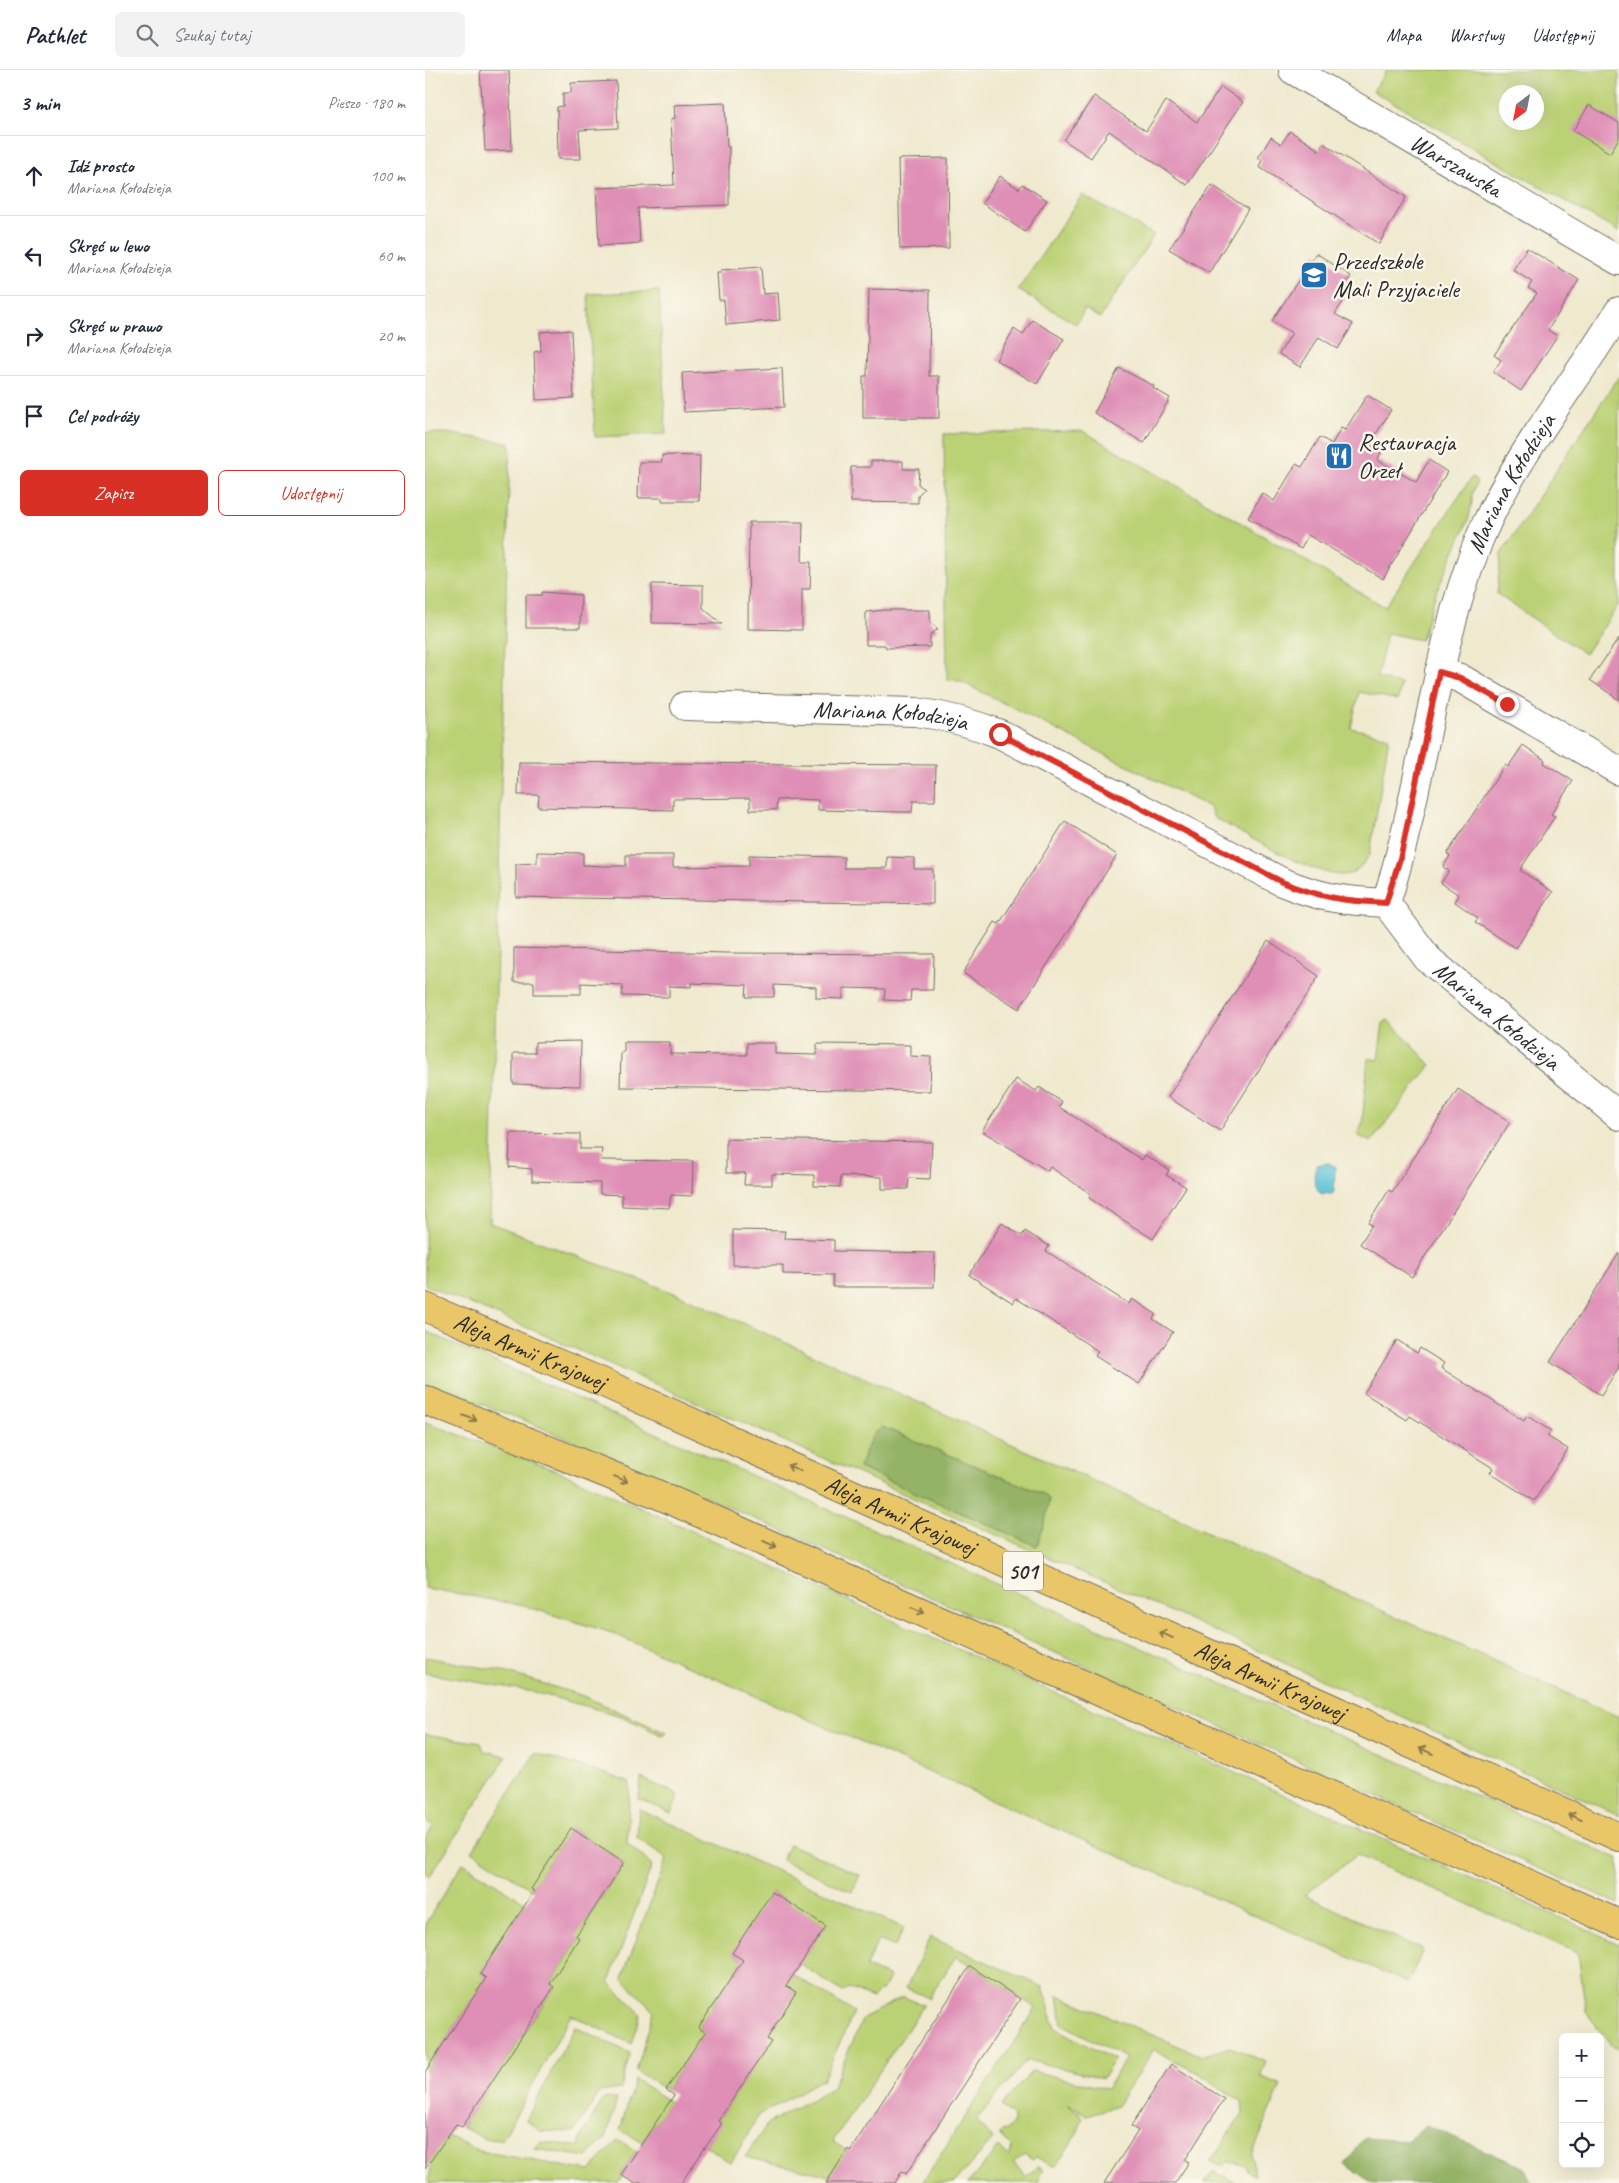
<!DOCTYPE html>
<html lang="pl">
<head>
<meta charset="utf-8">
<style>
  :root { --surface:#fff; --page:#f2f2f3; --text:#1f2937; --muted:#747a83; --line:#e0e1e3; --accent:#d93025 }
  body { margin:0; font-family:Caveat,sans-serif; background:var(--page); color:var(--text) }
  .controls { position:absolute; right:15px; bottom:15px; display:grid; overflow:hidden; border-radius:8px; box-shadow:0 5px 20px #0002 }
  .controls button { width:45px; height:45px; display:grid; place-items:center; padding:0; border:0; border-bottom:1px solid var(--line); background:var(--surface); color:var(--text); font:25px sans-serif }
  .compass { position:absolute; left:1074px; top:15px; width:45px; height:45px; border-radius:50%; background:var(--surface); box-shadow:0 5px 20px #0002; rotate:212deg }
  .stop { position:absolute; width:15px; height:15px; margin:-11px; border:4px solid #d93025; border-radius:50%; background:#fff }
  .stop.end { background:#d93025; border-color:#fff; box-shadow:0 1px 5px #0008 }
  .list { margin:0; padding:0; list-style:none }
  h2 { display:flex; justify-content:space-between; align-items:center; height:65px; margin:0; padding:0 20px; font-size:21px }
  h2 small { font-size:16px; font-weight:400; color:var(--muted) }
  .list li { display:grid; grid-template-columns:32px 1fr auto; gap:15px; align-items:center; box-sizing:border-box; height:80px; padding:0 20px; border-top:1px solid var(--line) }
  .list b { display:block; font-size:19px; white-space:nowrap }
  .list p { margin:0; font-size:16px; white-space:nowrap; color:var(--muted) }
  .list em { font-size:16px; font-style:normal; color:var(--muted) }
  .actions { display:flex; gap:10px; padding:15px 20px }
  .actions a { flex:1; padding:11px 0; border:1px solid var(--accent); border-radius:8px; text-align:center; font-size:18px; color:var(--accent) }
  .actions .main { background:var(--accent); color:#fff }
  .icon { flex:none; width:28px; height:28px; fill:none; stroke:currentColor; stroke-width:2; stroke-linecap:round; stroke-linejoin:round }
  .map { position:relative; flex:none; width:1194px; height:2113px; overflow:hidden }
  header { display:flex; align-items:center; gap:30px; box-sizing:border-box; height:70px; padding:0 25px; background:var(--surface); border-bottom:1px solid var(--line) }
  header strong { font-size:24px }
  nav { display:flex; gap:28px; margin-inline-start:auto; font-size:18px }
  .search { width:350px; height:45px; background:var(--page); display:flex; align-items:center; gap:12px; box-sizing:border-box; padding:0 18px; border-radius:8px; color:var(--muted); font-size:19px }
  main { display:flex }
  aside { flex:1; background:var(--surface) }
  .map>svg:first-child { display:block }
  .green { fill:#bbd175; stroke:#737e50; fill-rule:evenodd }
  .forest { fill:#94b366; stroke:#606f48 }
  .water { fill:#5cc3d8; stroke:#447782 }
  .building { fill:#df8fb6 }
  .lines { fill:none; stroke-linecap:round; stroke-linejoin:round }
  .minor-casing { stroke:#706e64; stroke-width:30 }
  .tertiary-casing { stroke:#706e64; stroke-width:30 }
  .primary-casing { stroke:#706e64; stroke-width:30 }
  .minor { stroke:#fff; stroke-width:28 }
  .tertiary { stroke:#fff; stroke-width:28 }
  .primary { stroke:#e9c769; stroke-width:28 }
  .oneway { stroke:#8a794a }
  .route { stroke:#d93025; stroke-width:6 }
  .labels { text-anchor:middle; stroke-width:5; stroke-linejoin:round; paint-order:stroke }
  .shield { fill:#fbf7ec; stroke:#696865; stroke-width:1 }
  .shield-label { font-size:22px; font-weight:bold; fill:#2b2b2b }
  .street-label { font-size:24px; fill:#2b2b2b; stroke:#fbf7ec }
  .poi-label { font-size:24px; fill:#2b2b2b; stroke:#fbf7ec; text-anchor:start }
</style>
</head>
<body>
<header>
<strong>Pathlet</strong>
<div class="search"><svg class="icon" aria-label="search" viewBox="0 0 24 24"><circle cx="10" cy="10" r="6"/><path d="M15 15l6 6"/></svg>Szukaj tutaj</div>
<nav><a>Mapa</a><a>Warstwy</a><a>Udostępnij</a></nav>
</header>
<main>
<aside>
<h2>3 min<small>Pieszo · 180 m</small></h2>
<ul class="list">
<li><svg class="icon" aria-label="ahead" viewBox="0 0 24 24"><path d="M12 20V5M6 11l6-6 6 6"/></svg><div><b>Idź prosto</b><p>Mariana Kołodzieja</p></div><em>100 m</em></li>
<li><svg class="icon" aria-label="left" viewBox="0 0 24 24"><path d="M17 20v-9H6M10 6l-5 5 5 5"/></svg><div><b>Skręć w lewo</b><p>Mariana Kołodzieja</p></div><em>60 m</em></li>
<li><svg class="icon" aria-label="right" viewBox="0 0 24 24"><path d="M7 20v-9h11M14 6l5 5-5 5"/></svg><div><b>Skręć w prawo</b><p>Mariana Kołodzieja</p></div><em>20 m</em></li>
<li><svg class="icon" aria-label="arrive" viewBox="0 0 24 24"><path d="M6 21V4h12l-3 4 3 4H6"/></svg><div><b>Cel podróży</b></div></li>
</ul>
<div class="actions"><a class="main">Zapisz</a><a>Udostępnij</a></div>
</aside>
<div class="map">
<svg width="1194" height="2113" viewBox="0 0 1194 2113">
  <rect width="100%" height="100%" fill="#fbf7ec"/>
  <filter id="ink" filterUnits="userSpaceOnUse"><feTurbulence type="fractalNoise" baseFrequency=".02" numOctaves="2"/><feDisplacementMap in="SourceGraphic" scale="10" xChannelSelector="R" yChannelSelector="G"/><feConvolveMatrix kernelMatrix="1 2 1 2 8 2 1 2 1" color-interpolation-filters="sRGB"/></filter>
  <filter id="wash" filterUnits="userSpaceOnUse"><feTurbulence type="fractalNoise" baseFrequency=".0096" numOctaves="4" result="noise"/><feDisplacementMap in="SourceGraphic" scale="20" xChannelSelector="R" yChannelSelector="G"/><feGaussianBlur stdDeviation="1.12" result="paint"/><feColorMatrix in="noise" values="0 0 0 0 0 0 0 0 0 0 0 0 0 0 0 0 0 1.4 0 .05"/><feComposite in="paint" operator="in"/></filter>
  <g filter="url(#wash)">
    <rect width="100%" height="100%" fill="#efe9ce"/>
    <path class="green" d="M 962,0 L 1194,0 L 1194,162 L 948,21 ZM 1082,22 L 1112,22 L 1112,52 L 1082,52 Z
      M 657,125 L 729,165 L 675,248 L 660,239 L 651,254 L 593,220 Z
      M 234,221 L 241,364 L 170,367 L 163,224 Z
      M 1194,306 L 1194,534 L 1160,584 L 1072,524 L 1076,484 Z
      M 658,361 L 960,537 L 1047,407 L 1052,412 L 1047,423 L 1047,431 L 1044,448 L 1011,523 L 996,570 L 962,563 L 952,608 L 976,614 L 973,630 L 934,622 L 926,658 L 964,667 L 945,784 C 938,794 932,804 919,805 C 889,807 817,762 789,748 L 784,737 L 535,611 L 522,610 L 519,364 Z
      M 0,363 L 21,363 L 85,373 L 65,1153 L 257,1226 L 1194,1647 L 1194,1745 L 767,1551 L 110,1261 L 0,1215 ZM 457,1357 L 618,1424 L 624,1429 L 612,1476 L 434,1398 L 447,1366 Z
      M 963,950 L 1006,995 L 946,1072 L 932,1065 L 937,1054 L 943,988 L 953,990 L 958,953 Z
      M 0,1261 L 1194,1789 L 1194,1834 L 281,1427 L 96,1349 L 0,1313 Z
      M 0,1352 L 135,1402 L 1194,1874 L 1194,1979 L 1187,1976 L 1161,1942 L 1153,1883 L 932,1785 L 879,1825 L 998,1880 L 983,1913 L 187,1563 L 96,1535 L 0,1518 Z
      M 0,1587 L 76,1601 L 159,1626 L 241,1663 L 239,1666 L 196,1646 L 109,1622 L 0,1603 Z
      M 0,1664 L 56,1673 L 59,1681 L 82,1686 L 5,1806 L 0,1803 L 0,1769 L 8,1757 L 0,1751 Z
      M 110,1683 L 182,1704 L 205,1713 L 202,1773 L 227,1795 L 184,1912 L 216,1944 L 207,1974 L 146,1945 L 77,2070 L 60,2069 L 37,2057 L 129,1918 L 125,1914 L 154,1869 L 145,1863 L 154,1851 L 160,1854 L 199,1793 L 146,1758 L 106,1819 L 47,1781 Z
      M 216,1708 L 254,1725 L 246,1743 L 214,1729 Z
      M 214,1739 L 479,1858 L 470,1877 L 453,1870 L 441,1897 L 465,1907 L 461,1915 L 448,1928 L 423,1918 L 418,1922 L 375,1894 L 400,1856 L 347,1822 L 308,1883 L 318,1890 L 273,1958 L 280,1962 L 241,2020 L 211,2001 L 229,1941 L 197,1908 L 242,1788 L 212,1768 Z
      M 364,1774 L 435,1805 L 427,1822 L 357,1790 Z
      M 38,1793 L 101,1833 L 56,1904 L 61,1908 L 0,2002 L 0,1854 Z
      M 505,1867 L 618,1917 L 630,1958 L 689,1990 L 678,2008 L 602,1990 L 551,2050 L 568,2069 L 529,2113 L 497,2113 L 611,1938 L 531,1886 L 504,1928 L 481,1918 Z
      M 362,1901 L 429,1942 L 398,2009 L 334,2045 L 306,2093 L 281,2076 L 293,2051 L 345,1972 L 342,1969 L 355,1912 Z
      M 633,1925 L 777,1986 L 805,1977 L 841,1992 L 835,2006 L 856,2015 L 827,2085 L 830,2106 L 822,2100 L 820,2095 L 804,2092 L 800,2096 L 785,2092 L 818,2043 L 817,2032 L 772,2002 L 748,1991 L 729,1979 L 692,2036 L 662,2045 L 642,2034 L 658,2047 L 652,2064 L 630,2097 L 611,2087 L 608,2090 L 600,2085 L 588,2092 L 601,2107 L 612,2097 L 618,2100 L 612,2113 L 543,2113 L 574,2077 L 584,2087 L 587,2078 L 574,2064 L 578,2060 L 580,2061 L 588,2054 L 588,2047 L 576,2036 L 607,2001 L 682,2019 L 701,1988 L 637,1954 Z
      M 478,1927 L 499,1935 L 408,2071 L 422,2081 L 405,2107 L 397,2104 L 320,2087 L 343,2053 L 407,2018 L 438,1948 Z
      M 150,1957 L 205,1983 L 196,2019 L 175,2022 L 149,2062 L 115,2061 L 101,2050 Z
      M 210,2009 L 245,2032 L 217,2072 L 195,2060 Z
      M 179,2028 L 192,2029 L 181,2068 L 162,2087 L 109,2079 L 116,2072 L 155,2076 L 155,2069 Z
      M 23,2066 L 55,2081 L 165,2101 L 193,2070 L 211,2081 L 196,2105 L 198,2106 L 193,2113 L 4,2113 L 6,2095 L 2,2092 Z
      M 788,2101 L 812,2113 L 780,2113 Z"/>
    <path class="forest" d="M 457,1357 L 618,1424 L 624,1429 L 621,1448 L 612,1476 L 434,1398 L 447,1366 Z
      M 1001,2055 L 1100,2098 L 1106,2113 L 948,2113 L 919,2094 L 940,2068 L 982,2071 Z"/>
    <path class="water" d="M 904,1093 L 910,1097 L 909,1122 L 907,1124 L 895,1123 C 889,1115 887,1104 892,1095 Z"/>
    <g id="blocks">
      <path class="building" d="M 55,0 L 84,0 L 87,80 L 60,81 Z
        M 191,11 L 193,58 L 154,60 L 156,89 L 133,89 L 132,37 L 138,36 L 138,23 L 146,23 L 146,13 Z
        M 796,17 L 818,32 L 762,115 L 684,61 L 666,88 L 639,70 L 669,26 L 721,61 L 741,31 L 772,52 Z
        M 300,33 L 302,77 L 304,77 L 304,135 L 213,138 L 215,173 L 174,176 L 171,118 L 249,115 L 246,49 L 250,48 L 249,35 Z
        M 1164,35 L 1194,53 L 1194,68 L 1185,83 L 1148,61 Z
        M 865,61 L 894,80 L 898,73 L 981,127 L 954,174 L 834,97 L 837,90 L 833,88 L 846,67 L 856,74 Z
        M 523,88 L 524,178 L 475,179 L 473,89 Z
        M 575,106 L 594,119 L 597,114 L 622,130 L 600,162 L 557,133 Z
        M 787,115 L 823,139 L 784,203 L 744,179 Z
        M 1102,178 L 1154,210 L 1123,260 L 1132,266 L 1096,321 L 1068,302 L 1076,290 L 1069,285 L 1112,223 L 1103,218 L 1107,212 L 1088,200 Z
        M 891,183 L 926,206 L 918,217 L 925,221 L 910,244 L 928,254 L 913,279 L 894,267 L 875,297 L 854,284 L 867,263 L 847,251 Z
        M 336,197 L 338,224 L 353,223 L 355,250 L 301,255 L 299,230 L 294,230 L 292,203 L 297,203 L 296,200 Z
        M 444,219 L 505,220 L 504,306 L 514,306 L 514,348 L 438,348 L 438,306 L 442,306 Z
        M 607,250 L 639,269 L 612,314 L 571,290 L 589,259 L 598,265 Z
        M 146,260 L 149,328 L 111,330 L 109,282 L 116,281 L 115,262 Z
        M 357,298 L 359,337 L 259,342 L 257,303 Z
        M 694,298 L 729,316 L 728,318 L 745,328 L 719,373 L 669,343 Z
        M 942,325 L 966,340 L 944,375 L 956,383 L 952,390 L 991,412 L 1004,390 L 1022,402 L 958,509 L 883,465 L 876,479 L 823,448 L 837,423 L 849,431 L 871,394 L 877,397 L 895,367 L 907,374 L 916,358 L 920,360 Z
        M 237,385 L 275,386 L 274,431 L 237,431 L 237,428 L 213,428 L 214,392 L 237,392 Z
        M 446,391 L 478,391 L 478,399 L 494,399 L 493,414 L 499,419 L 493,425 L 493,433 L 426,432 L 426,397 L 446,397 Z
        M 324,452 L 378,452 L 377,492 L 386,492 L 385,519 L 377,519 L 377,560 L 323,559 Z
        M 227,514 L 278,515 L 278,538 L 297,554 L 227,553 Z
        M 117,522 L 156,525 L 155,558 L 101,558 L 101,525 L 117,525 Z
        M 460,540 L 505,540 L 505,552 L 513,559 L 505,565 L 505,577 L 461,578 L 460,575 L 441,575 L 441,542 Z
        M 1194,568 L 1194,630 L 1165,610 Z
        M 1098,675 L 1120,690 L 1119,693 L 1148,711 L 1126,744 L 1130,746 L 1095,800 L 1128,822 L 1091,878 L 1050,852 L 1053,848 L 1030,832 L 1034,825 L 1016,813 L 1024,801 L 1018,797 L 1025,786 L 1022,784 L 1080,695 L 1083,697 Z
        M 94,692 L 511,695 L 510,731 L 488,731 L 487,742 L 476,742 L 393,740 L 393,730 L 372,729 L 352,730 L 351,740 L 325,740 L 325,728 L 248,729 L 248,740 L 113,737 L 114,725 L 93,725 Z
        M 640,751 L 692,785 L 594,939 L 538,903 L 570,852 L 574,854 Z
        M 112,782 L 158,783 L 158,795 L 179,796 L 201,796 L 201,785 L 248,785 L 248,797 L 324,796 L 324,785 L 419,787 L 419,798 L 462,798 L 462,787 L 489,788 L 489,799 L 508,799 L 508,834 L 91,827 L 91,794 L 112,793 Z
        M 843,871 L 894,906 L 795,1061 L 743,1027 Z
        M 89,878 L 303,883 L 509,884 L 508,920 L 486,920 L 485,931 L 459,930 L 460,919 L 418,918 L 418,929 L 391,928 L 391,917 L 349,915 L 349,927 L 321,927 L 322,915 L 266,913 L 266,917 L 244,916 L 244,927 L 197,926 L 198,915 L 156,913 L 156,924 L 109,924 L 109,912 L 89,912 Z
        M 156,971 L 155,1016 L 88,1014 L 88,983 L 110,983 L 110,972 Z
        M 199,972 L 245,972 L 245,984 L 302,985 L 322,985 L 322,973 L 350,973 L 350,984 L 392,985 L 392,974 L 485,975 L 485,986 L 506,987 L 505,1021 L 195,1017 L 196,983 L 199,982 Z
        M 591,1009 L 611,1021 L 614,1017 L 637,1032 L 634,1037 L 717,1090 L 720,1085 L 744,1100 L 741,1105 L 761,1117 L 728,1169 L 664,1128 L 666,1124 L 625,1097 L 623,1101 L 557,1061 Z
        M 1033,1019 L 1085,1052 L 987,1207 L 935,1174 L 947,1155 L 943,1153 L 964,1120 L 967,1122 Z
        M 85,1063 L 155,1064 L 155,1079 L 177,1079 L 176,1090 L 268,1091 L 267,1126 L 246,1125 L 244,1138 L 197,1136 L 197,1125 L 175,1124 L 175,1113 L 107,1111 L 107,1099 L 84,1097 Z
        M 301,1069 L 507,1072 L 505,1109 L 484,1108 L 483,1119 L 457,1119 L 457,1107 L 416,1106 L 415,1117 L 389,1116 L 389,1105 L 347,1104 L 347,1115 L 319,1115 L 320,1103 L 301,1103 Z
        M 577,1153 L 597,1166 L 600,1161 L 624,1176 L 621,1181 L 704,1234 L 707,1229 L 731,1244 L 728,1249 L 748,1262 L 714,1314 L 670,1286 L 673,1281 L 591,1228 L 588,1233 L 544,1205 Z
        M 308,1160 L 360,1161 L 359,1168 L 409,1170 L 409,1181 L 510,1183 L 509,1217 L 408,1217 L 408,1205 L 358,1204 L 358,1195 L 308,1195 Z
        M 1194,1183 L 1194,1297 L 1176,1325 L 1125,1292 Z
        M 972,1270 L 992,1283 L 995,1278 L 1019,1293 L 1016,1298 L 1099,1351 L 1102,1346 L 1126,1361 L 1122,1366 L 1143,1379 L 1109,1431 L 1065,1403 L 1068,1398 L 985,1346 L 982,1350 L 939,1323 Z
        M 146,1758 L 199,1793 L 151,1866 L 154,1868 L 125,1914 L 129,1917 L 37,2057 L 31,2054 L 0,2099 L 0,2002 L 61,1908 L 55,1904 L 109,1821 L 106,1819 Z
        M 347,1822 L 401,1856 L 361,1916 L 371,1922 L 342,1969 L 346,1972 L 293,2051 L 297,2053 L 256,2113 L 209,2113 L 196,2105 L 249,2025 L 241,2020 L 280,1962 L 273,1958 L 318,1890 L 307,1883 Z
        M 545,1896 L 595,1929 L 481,2104 L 477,2101 L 470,2113 L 401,2113 L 423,2079 L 425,2081 Z
        M 746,1994 L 799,2029 L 760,2090 L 764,2092 L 750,2113 L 679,2113 L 713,2061 L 706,2056 Z"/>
    </g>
  </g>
  <g filter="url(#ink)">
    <use href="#blocks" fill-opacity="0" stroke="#706e64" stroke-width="1"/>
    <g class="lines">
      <g class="minor-casing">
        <g id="minor">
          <path d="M 1014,602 L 1035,608 L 1194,701"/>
          <path id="s1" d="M 260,636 L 491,642 C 521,646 547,653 575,664 L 857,812 C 896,828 919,831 961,833"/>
          <path id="s2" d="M 961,833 C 999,714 1007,587 1054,470 C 1087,390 1149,315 1194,241"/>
          <path id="s3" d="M 961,833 L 1003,889 L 1194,1046"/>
        </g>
      </g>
      <g class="tertiary-casing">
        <g id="tertiary">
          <path id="s4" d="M 868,0 L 1194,191"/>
        </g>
      </g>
      <g class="primary-casing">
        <g id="primary">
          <path id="s5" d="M 0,1237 L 179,1313 L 1194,1767"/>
          <path d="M 0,1330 L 232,1424 L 1194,1854"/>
        </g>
      </g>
      <use href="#minor" class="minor"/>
      <use href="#tertiary" class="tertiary"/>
      <use href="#primary" class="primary"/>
    </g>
    <defs><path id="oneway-shaft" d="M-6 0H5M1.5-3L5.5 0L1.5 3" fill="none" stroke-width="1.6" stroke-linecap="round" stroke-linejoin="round" transform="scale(1.25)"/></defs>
    <g class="oneway">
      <use href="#oneway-shaft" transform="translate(45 1348) rotate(21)"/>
      <use href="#oneway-shaft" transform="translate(369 1398) rotate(-156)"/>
      <use href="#oneway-shaft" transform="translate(196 1409) rotate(23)"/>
      <use href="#oneway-shaft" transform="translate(345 1474) rotate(24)"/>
      <use href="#oneway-shaft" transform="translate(493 1540) rotate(24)"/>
      <use href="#oneway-shaft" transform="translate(741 1565) rotate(-156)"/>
      <use href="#oneway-shaft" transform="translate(1001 1681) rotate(-156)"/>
      <use href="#oneway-shaft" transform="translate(1150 1747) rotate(-156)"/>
    </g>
  </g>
  <g class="lines" filter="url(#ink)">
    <path class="route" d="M 575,664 L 857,812 C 896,828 920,831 961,833 L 976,785 L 1014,602 L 1035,608 L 1082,634"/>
  </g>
  <defs>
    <g id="school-square" transform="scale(1.4375)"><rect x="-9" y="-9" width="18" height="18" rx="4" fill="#1f6fb2" stroke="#fbf7ec"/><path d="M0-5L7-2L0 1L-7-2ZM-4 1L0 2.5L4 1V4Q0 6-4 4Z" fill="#fff"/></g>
    <g id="restaurant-square" transform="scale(1.4375)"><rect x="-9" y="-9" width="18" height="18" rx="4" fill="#1f6fb2" stroke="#fbf7ec"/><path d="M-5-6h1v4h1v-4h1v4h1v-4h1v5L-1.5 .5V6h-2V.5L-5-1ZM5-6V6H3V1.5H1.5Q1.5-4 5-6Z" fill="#fff"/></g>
  </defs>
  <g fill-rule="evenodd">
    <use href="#school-square" x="889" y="205"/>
    <use href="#restaurant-square" x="914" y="386"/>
  </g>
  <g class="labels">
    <rect class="shield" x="578" y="1481.5" width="40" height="39" rx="4"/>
    <g class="shield-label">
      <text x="598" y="1509">501</text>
    </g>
    <g class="street-label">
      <text dy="8" stroke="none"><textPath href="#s4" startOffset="189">Warszawska</textPath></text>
      <text dy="8" stroke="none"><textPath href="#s2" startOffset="440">Mariana Kołodzieja</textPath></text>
      <text dy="8" stroke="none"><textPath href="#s1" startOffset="206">Mariana Kołodzieja</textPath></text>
      <text dy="8" stroke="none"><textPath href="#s3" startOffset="159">Mariana Kołodzieja</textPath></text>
      <text dy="8" stroke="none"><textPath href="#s5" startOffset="114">Aleja Armii Krajowej</textPath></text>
      <text dy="8" stroke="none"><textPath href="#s5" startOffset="519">Aleja Armii Krajowej</textPath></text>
      <text dy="8" stroke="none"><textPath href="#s5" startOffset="924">Aleja Armii Krajowej</textPath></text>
    </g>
    <g class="poi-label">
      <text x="908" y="199">Przedszkole<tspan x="908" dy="28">Mali Przyjaciele</tspan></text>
      <text x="933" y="380">Restauracja<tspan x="933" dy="28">Orzeł</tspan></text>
    </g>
  </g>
</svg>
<div class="controls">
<button>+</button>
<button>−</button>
<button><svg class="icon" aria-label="locate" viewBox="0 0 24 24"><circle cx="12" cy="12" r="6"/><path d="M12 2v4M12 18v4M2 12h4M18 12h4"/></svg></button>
</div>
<svg class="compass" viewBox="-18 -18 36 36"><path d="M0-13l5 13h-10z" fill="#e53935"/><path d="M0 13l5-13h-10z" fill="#747a83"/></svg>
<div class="stop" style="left:575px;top:664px"></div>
<div class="stop end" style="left:1082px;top:634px"></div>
</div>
</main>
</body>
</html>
